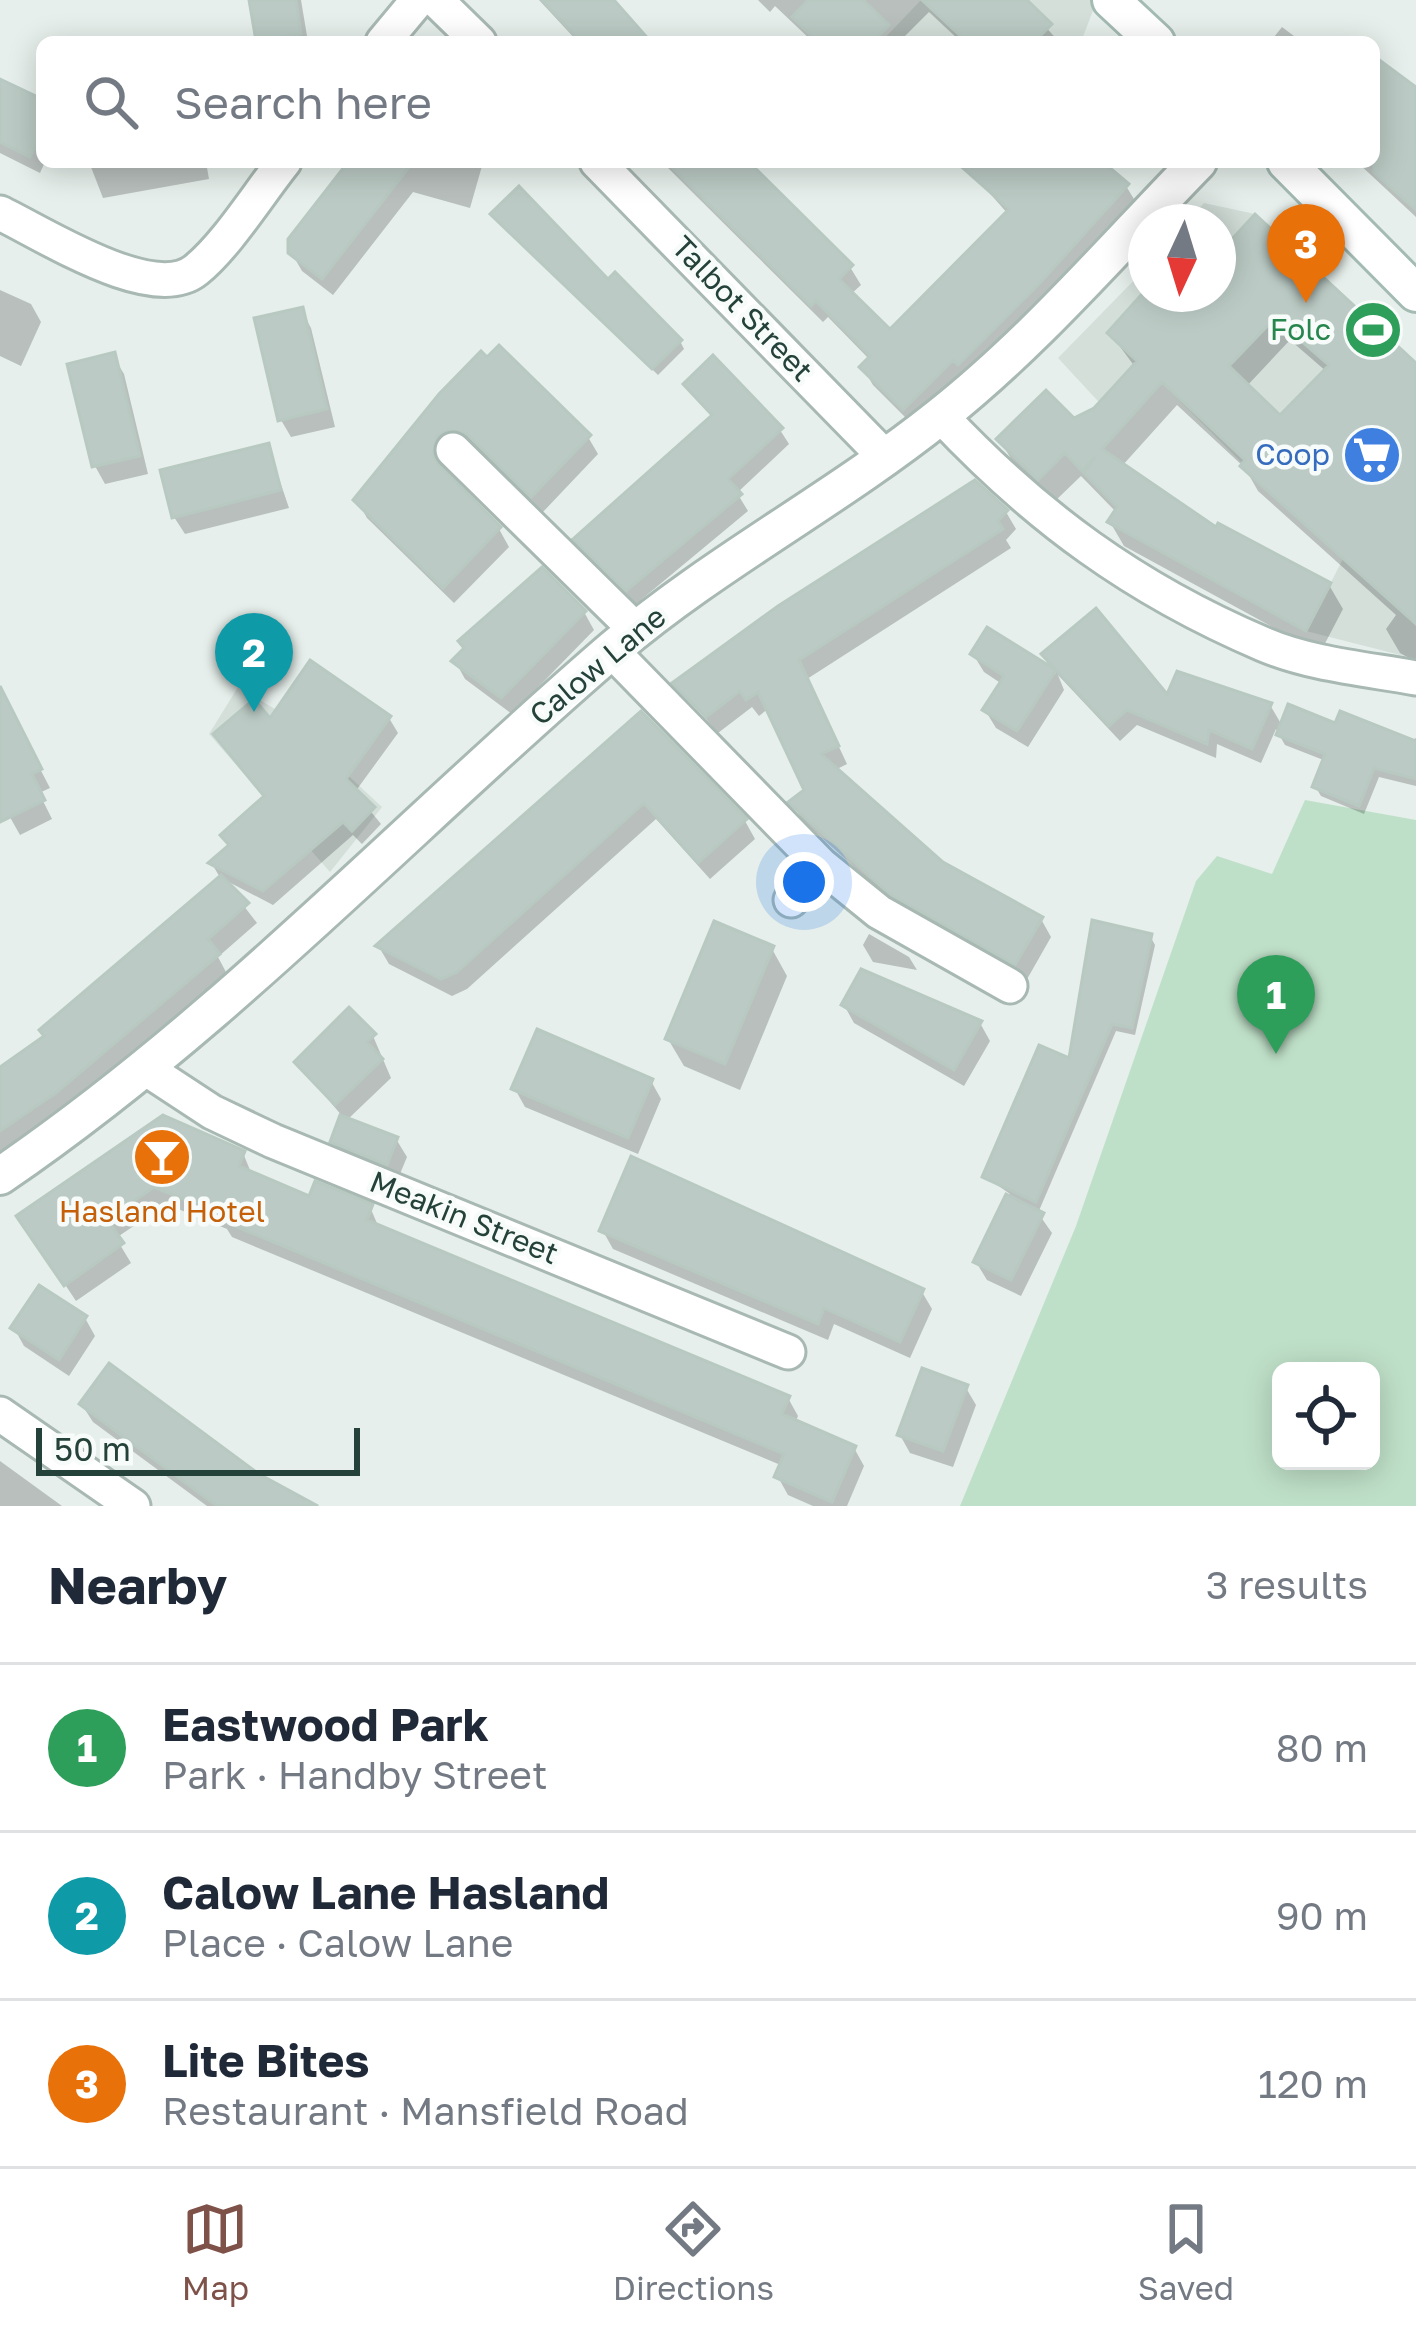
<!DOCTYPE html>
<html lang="en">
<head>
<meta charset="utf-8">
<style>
  :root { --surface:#fff; --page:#f2f2f3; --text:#1f2937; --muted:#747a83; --line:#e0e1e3; --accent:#7f5249 }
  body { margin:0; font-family:"Golos Text",sans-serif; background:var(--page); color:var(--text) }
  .controls { position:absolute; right:36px; bottom:36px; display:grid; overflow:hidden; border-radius:18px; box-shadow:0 6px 30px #0003 }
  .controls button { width:108px; height:108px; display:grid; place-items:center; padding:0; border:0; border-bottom:3px solid var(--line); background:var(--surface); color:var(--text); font:60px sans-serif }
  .compass { position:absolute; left:1128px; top:204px; width:108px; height:108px; border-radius:50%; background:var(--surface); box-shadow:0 6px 30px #0003; rotate:184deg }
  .scale { position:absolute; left:36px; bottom:30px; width:324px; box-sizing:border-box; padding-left:12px; border:6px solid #24423a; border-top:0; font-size:33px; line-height:42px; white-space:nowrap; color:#24423a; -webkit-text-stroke:9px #f7fbf9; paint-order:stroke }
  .you { position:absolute; left:804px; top:882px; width:42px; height:42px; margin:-30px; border:9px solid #fff; border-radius:50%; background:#1a73e8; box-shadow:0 0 0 18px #1a73e833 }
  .badge { display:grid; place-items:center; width:78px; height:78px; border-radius:50%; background:var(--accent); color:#fff; font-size:39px; font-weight:700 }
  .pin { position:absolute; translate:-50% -99px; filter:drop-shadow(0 3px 6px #0008) }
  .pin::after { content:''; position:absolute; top:63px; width:42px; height:36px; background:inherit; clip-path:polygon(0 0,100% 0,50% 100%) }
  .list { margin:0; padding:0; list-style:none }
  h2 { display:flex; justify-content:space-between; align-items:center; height:156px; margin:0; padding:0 48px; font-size:51px }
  h2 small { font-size:39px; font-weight:400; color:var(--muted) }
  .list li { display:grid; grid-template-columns:78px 1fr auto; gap:36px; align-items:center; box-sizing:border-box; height:168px; padding:0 48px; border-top:3px solid var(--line) }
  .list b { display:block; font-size:45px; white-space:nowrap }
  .list p { margin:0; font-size:39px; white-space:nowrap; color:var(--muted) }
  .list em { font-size:39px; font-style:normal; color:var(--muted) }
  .icon { flex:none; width:66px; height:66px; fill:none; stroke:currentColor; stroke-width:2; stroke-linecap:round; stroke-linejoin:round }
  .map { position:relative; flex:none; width:1416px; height:1506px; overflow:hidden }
  .search { position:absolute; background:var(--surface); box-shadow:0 6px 30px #0003; left:36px; right:36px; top:36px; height:132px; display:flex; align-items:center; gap:30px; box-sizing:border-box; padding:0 42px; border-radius:18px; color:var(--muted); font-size:45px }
  .sheet { height:660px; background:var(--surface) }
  nav { display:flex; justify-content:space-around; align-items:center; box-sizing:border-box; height:168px; border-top:3px solid var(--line); background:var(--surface); font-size:33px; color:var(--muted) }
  nav a { display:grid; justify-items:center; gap:6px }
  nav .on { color:var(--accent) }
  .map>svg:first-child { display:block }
  .built { fill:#d4dfda }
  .green { fill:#bfe0c8; fill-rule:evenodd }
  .shadow { fill:#0003; fill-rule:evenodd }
  .building { fill:#bbcac4; stroke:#b8c9c2; stroke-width:3; fill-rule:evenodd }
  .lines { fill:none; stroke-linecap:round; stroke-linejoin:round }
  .minor-casing { stroke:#a8b8b2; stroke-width:39 }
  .tertiary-casing { stroke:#a8b8b2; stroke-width:42 }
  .secondary-casing { stroke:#a4bbb3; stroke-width:42 }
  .minor { stroke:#fff; stroke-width:33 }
  .tertiary { stroke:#fff; stroke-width:36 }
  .secondary { stroke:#fff; stroke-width:36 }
  .labels { text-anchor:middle; stroke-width:9; stroke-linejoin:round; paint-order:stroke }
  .street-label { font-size:30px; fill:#24423a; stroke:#f7fbf9 }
  .leisure-label { font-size:30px; fill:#27864d; stroke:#f7fbf9; text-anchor:end }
  .shop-label { font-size:30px; fill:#366cbe; stroke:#f7fbf9; text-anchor:end }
  .food-label { font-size:30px; fill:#c56008; stroke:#f7fbf9 }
</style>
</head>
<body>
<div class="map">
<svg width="1416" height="1506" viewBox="0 0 1416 1506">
  <rect width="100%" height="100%" fill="#e6efeb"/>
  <path class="built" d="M 921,0 L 1097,0 L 1081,42 L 881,42 Z
    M 1204,203 L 1255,214 L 1416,363 L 1416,659 L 1306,631 L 1348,549 L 1285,506 L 1162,383 L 1122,427 L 1058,358 L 1146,268 L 1146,294 L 1218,294 L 1218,222 L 1187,222 Z
    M 238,687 L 280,712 L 382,807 L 330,872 L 209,734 Z"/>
  <path class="green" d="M 1305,800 L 1416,820 L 1416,1506 L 960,1506 L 1076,1226 L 1196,881 L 1217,856 L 1272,874 ZM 1281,1371 L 1371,1371 L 1371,1461 L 1281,1461 Z"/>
  <path class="shadow" d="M 252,0 L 301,0 L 308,42 L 260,42 Z
    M 539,0 L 605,0 L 645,42 L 578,42 Z
    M 758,0 L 1022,0 L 1059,42 L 961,42 L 929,12 L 899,42 L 813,42 L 775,6 L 770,12 Z
    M 1282,27 L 1302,42 L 1270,42 Z
    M 0,82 L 42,102 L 45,162 L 40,173 L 0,153 Z
    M 1374,85 L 1416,101 L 1416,217 L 1357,162 L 1374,162 Z
    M 89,162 L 206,162 L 209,179 L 103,198 Z
    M 369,162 L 482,166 L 470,208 L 413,192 L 333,295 L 302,271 L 291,252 Z
    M 662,162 L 746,162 L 850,267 L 861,285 L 850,295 L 890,334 L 1008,214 L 971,172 L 980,162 L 1099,162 L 1126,186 L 1137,204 L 1050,301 L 914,426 L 873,385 L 863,368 L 870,360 L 828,317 L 823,322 Z
    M 494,214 L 680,341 L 684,349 L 658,375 Z
    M 1218,259 L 1416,369 L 1416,662 L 1400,653 L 1386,629 L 1396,615 L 1258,491 L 1245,468 L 1177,405 L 1122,466 L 1217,532 L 1329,585 L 1343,609 L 1320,653 L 1124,546 L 1110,522 L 1117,513 L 1081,476 L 1054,502 L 1014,464 L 1000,440 L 1073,422 L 1095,411 L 1135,367 L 1110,333 L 1162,294 L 1218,294 ZM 1290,340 L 1327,372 L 1280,419 L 1246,387 Z
    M 0,290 L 31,304 L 41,322 L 21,366 L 0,356 Z
    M 301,310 L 311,328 L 335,427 L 291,437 L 281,420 Z
    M 113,356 L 124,374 L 148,474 L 105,484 L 95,466 L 71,366 Z
    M 487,361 L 588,437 L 598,454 L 542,513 L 480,452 L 460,446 L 446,454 L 442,472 L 499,529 L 509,547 L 454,603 L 367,518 L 357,500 Z
    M 687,385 L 780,430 L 789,444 L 737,493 L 748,511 L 636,604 L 577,539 L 713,418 Z
    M 268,446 L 289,508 L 185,534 L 174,517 Z
    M 1006,512 L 1016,529 L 1006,540 L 1011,548 L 807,679 L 847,764 L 835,770 L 941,865 L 1041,919 L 1051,937 L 1026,981 L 904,912 L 802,820 L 792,802 L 808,791 L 769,708 L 759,716 L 752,707 L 718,733 L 676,684 Z
    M 584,612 L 594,630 L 512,714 L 465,679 L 455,661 Z
    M 988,631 L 1056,674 L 1045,655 L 1168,700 L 1270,705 L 1283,727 L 1336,727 L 1409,742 L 1416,738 L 1416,786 L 1379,777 L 1364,814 L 1321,796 L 1315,786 L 1326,761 L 1285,745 L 1276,729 L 1261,763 L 1217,744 L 1216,758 L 1137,725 L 1120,741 L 1058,675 L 1064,690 L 1028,747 L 996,728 L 985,710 L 1002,684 L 984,672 L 973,654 Z
    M 0,692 L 50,788 L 39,793 L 52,819 L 20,835 L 6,810 L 0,811 Z
    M 641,715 L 745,821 L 755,839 L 710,879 L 656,819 L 467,989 L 452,996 L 389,964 L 379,947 Z
    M 389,718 L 398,733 L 355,792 L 381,824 L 362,844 L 353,835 L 273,905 L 223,879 L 257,923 L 218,957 L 227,974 L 66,1109 L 0,1154 L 0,1070 L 47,1038 L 221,879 L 212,864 L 231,847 L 266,799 L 217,735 L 271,723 Z
    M 869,934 L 909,957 L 917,970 L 873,962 L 863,945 Z
    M 1150,936 L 1155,945 L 1135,1035 L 1116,1031 L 1038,1213 L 1052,1233 L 1021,1296 L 987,1280 L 976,1262 L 1010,1194 L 986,1177 L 1072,1063 Z
    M 772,949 L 787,976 L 740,1090 L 684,1066 L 668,1039 Z
    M 844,1005 L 980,1023 L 990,1041 L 964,1086 L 854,1023 Z
    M 373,1036 L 391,1078 L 347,1120 L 396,1139 L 407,1157 L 397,1181 L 343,1159 L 333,1141 L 343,1117 L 297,1063 Z
    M 651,1081 L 661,1099 L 638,1154 L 525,1107 L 515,1089 Z
    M 243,1153 L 252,1175 L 311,1199 L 370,1207 L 379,1228 L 788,1398 L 798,1416 L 795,1423 L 854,1448 L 864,1466 L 847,1506 L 813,1506 L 788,1495 L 778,1477 L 783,1466 L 232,1237 L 227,1229 L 166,1204 L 116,1238 L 131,1263 L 76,1301 L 20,1217 Z
    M 603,1231 L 922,1292 L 932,1309 L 910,1358 L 834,1324 L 828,1340 L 613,1249 Z
    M 85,1318 L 95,1336 L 69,1376 L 24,1346 L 14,1328 Z
    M 110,1367 L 286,1492 L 312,1506 L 207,1506 L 93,1422 L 82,1405 Z
    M 966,1388 L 976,1405 L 953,1467 L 910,1453 L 900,1435 Z
    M 0,1461 L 62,1506 L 0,1506 Z"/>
  <path class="building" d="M 249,0 L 296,0 L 301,34 L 256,41 Z
    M 542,0 L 614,0 L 651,42 L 581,42 Z
    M 808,0 L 863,0 L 889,25 L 873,42 L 818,42 L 792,17 Z
    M 922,0 L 1027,0 L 1052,24 L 1034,42 L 967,42 Z
    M 1374,56 L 1416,87 L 1416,210 L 1374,172 Z
    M 0,79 L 42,99 L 42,132 L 30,157 L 0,142 Z
    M 348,162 L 413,162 L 322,279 L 288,253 L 288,239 Z
    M 667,162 L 749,162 L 853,265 L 839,279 L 890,329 L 1009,209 L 956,162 L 1103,162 L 1129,184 L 1040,283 L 958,365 L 953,360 L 903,410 L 859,367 L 870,356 L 816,301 L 811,306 Z
    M 519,186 L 608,279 L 615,272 L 682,340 L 652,369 L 490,214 Z
    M 1255,214 L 1416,363 L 1416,624 L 1240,466 L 1245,460 L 1162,382 L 1102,449 L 1216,527 L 1218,523 L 1331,583 L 1306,631 L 1107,522 L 1117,507 L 1084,473 L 1095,457 L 1082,471 L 1065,453 L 1038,480 L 996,439 L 1046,390 L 1074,418 L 1094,408 L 1137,361 L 1107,333 L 1142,294 L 1218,294 L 1218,254 ZM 1275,318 L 1329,365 L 1280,415 L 1229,366 Z
    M 303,307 L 327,409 L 278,421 L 254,318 Z
    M 499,345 L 591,435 L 531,497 L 467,434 L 449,430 L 437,436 L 433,454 L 438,464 L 501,527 L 443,588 L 353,500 L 439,394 L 481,351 L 487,357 Z
    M 115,352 L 140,456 L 92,467 L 67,364 Z
    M 713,355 L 783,428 L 728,479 L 742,494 L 626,591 L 573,539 L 712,415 L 683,384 Z
    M 269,443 L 281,490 L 172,518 L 160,470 Z
    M 975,480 L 1008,510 L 998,521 L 1003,529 L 799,660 L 839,746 L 821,754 L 943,862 L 1043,917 L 1015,965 L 891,895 L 788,802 L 804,790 L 758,692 L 746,700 L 740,691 L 706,717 L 672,683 L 778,606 Z
    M 542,567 L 586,611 L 501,698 L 451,661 L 464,648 L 458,641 Z
    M 1096,608 L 1167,694 L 1177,671 L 1272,703 L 1252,749 L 1209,730 L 1207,744 L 1127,710 L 1109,726 L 1041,654 Z
    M 987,627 L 1056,670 L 1017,731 L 982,710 L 1004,676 L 970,654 Z
    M 310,660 L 391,716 L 346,779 L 375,807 L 352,831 L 343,822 L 263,891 L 208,863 L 229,845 L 220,835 L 264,796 L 213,734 L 254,699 L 270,718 Z
    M 0,686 L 42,769 L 32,774 L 45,800 L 0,822 Z
    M 1288,704 L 1335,723 L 1340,711 L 1416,741 L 1416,779 L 1374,768 L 1359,806 L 1312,787 L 1325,754 L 1276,735 Z
    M 641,711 L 747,819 L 698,863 L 644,803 L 457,972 L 441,979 L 375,946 Z
    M 221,875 L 249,903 L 208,939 L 220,954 L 57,1092 L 0,1131 L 0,1067 L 44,1036 L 39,1030 Z
    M 1092,920 L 1152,934 L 1132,1028 L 1112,1024 L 1036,1202 L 982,1177 L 1039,1045 L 1069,1058 Z
    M 714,921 L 774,946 L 725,1064 L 665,1039 Z
    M 861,969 L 982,1021 L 954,1070 L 841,1005 Z
    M 349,1007 L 376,1034 L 367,1042 L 383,1059 L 335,1105 L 294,1062 Z
    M 537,1029 L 653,1079 L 628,1138 L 511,1089 Z
    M 163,1115 L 245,1151 L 239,1166 L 309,1196 L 315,1181 L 373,1204 L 367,1220 L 790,1396 L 782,1414 L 856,1446 L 832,1502 L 774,1477 L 784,1454 L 218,1219 L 220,1214 L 154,1187 L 107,1220 L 124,1243 L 64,1286 L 16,1216 Z
    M 340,1115 L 398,1137 L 387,1165 L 330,1142 Z
    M 631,1156 L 924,1289 L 900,1342 L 824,1308 L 818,1324 L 599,1231 Z
    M 1006,1194 L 1044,1213 L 1011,1280 L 973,1262 Z
    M 39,1285 L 87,1316 L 59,1360 L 10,1328 Z
    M 109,1363 L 259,1474 L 318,1506 L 217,1506 L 79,1404 Z
    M 922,1368 L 968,1385 L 943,1451 L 897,1435 Z"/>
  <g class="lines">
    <g class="minor-casing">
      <path id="minor" d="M 436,0 L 479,42
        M 383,42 L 418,0
        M 597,162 L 885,457
        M 0,213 C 44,234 153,305 196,270 C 227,245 259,193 284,162
        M 941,416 C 1036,517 1134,589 1263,644 C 1309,664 1366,669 1416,678
        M 453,450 L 636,630
        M 612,651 L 821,865 L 879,912 L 1010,986
        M 791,900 L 821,865
        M 148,1070 L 212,1112 L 273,1141 L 788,1352
        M 0,1414 L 133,1506"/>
    </g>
    <g class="tertiary-casing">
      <path id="tertiary" d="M 0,1176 C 223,1024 409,824 613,649 C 714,563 835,500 939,417 C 1034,342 1114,248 1198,162"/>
    </g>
    <g class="secondary-casing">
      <path id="secondary" d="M 1111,0 L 1156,42
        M 1286,162 L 1416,293"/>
    </g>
    <use href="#minor" class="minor"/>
    <use href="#tertiary" class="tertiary"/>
    <use href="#secondary" class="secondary"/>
  </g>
  <defs>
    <g id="stadium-disc" transform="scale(3)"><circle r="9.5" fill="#2e9e5b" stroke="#f7fbf9"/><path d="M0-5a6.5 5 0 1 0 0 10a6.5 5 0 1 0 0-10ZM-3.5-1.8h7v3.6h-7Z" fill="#fff"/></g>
    <g id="supermarket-disc" transform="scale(3)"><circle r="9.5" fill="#3f7fe0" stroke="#f7fbf9"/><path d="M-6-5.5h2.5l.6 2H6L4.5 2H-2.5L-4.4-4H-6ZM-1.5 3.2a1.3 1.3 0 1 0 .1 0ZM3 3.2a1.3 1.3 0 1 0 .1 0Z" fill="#fff"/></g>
    <g id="bar-disc" transform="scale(3)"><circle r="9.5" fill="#e8710a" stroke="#f7fbf9"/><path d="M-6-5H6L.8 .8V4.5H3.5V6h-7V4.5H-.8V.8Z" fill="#fff"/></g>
  </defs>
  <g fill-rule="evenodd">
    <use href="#stadium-disc" x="1373" y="330"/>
    <use href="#supermarket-disc" x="1372" y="455"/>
    <use href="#bar-disc" x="162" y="1157"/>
  </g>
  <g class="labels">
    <g class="street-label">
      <text transform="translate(742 309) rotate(46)" y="10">Talbot Street</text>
      <text transform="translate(598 666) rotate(-40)" y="10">Calow Lane</text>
      <text transform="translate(464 1218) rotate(22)" y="10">Meakin Street</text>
    </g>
    <g class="leisure-label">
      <text x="1331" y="340">Folc</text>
    </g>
    <g class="shop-label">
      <text x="1330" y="465">Coop</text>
    </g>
    <g class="food-label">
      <text x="162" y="1222">Hasland Hotel</text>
    </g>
  </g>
</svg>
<div class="controls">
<button><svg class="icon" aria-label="locate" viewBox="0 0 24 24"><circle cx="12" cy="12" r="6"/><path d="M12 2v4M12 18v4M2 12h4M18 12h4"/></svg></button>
</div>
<svg class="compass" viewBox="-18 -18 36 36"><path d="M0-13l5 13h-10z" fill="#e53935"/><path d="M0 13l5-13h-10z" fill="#747a83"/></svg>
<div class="scale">50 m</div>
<div class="you"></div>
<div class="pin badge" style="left:1276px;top:1054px;background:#2e9e5b">1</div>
<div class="pin badge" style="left:254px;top:712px;background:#0f9aa8">2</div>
<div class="pin badge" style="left:1306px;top:303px;background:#e8710a">3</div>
<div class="search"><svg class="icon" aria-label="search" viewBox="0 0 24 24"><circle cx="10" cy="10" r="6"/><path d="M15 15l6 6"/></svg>Search here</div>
</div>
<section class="sheet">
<h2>Nearby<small>3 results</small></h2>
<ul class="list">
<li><span class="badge" style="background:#2e9e5b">1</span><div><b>Eastwood Park</b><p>Park · Handby Street</p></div><em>80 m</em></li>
<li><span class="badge" style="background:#0f9aa8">2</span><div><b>Calow Lane Hasland</b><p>Place · Calow Lane</p></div><em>90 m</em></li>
<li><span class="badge" style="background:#e8710a">3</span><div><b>Lite Bites</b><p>Restaurant · Mansfield Road</p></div><em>120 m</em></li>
</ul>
</section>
<nav>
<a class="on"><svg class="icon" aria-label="map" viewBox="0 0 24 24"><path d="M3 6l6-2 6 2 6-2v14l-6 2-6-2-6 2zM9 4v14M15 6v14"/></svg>Map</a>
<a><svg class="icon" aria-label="directions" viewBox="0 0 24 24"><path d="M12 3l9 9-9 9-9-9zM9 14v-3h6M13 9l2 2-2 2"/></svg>Directions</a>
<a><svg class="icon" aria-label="saved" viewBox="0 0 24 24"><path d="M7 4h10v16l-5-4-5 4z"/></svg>Saved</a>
</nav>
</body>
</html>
